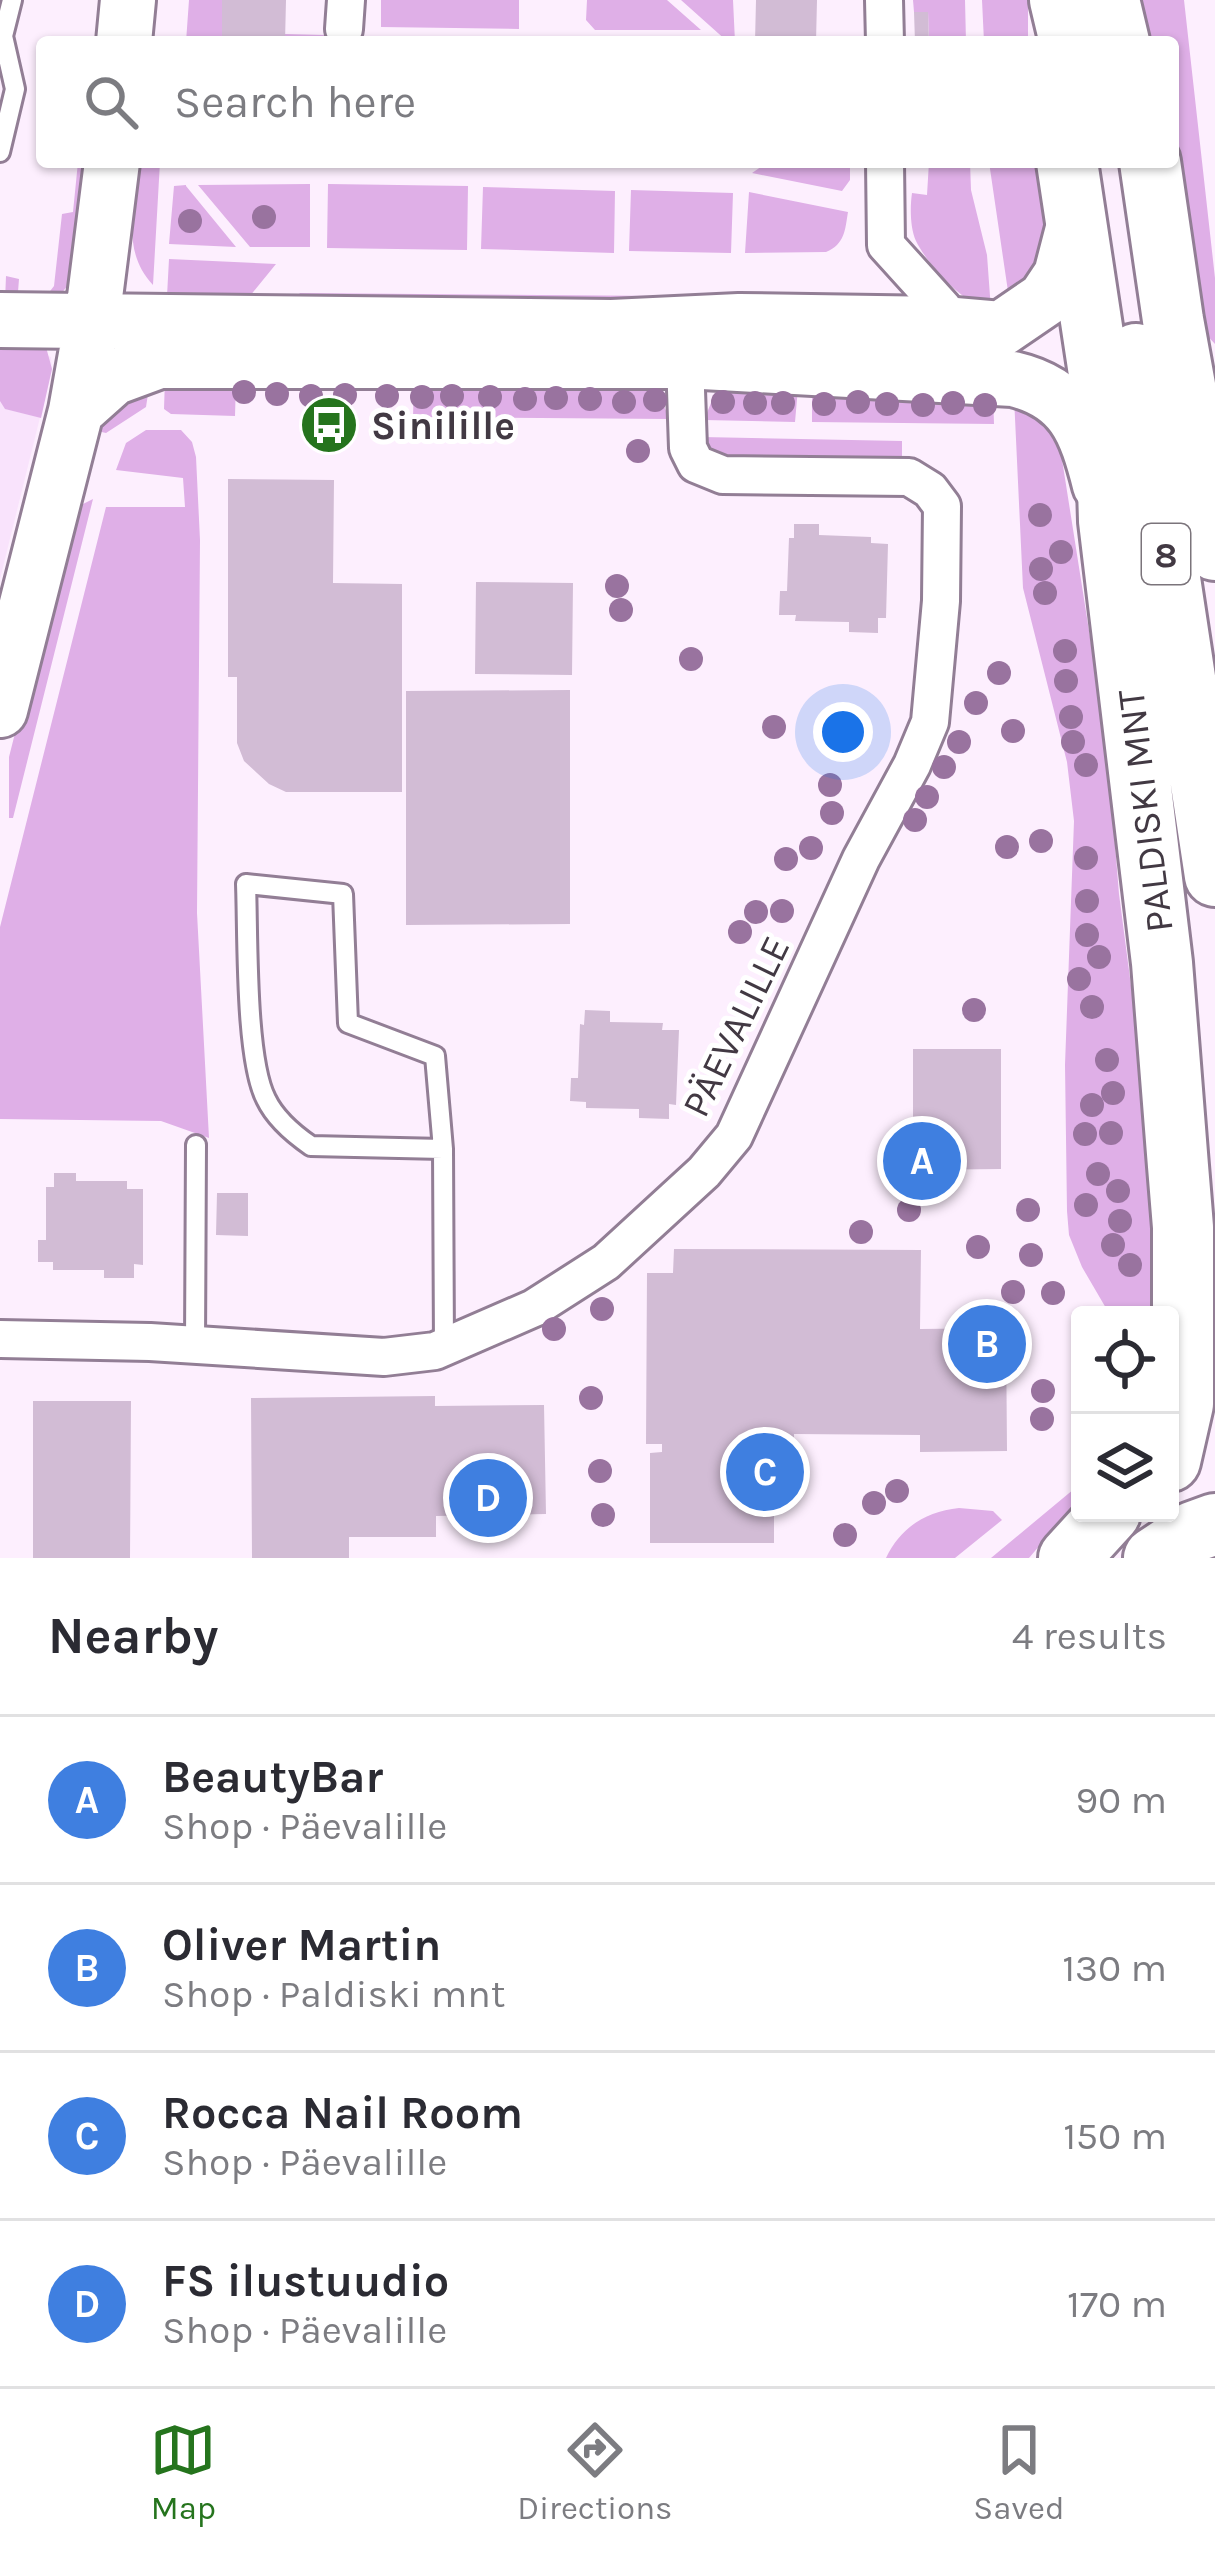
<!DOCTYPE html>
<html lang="en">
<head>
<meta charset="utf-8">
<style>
  :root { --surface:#fff; --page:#f2f2f3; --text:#2b2b33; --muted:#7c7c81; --line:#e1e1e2; --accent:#25741d }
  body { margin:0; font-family:Karla,sans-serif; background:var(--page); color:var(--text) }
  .controls { position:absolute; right:36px; bottom:36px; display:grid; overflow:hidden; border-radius:12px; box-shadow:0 3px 9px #0004 }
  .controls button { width:108px; height:108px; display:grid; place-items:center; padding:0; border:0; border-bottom:3px solid var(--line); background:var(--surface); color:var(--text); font:60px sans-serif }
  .you { position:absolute; left:843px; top:732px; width:42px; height:42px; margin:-30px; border:9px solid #fff; border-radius:50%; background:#1a73e8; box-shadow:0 0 0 18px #1a73e833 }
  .badge { display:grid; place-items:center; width:78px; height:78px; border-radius:50%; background:var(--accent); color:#fff; font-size:39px; font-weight:700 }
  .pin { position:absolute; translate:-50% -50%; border:6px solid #fff; box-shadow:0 3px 12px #0006 }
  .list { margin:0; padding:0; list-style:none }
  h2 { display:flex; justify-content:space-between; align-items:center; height:156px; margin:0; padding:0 48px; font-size:51px }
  h2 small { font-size:39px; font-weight:400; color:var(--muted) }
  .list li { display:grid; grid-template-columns:78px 1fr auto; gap:36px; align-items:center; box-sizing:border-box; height:168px; padding:0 48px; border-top:3px solid var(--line) }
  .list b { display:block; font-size:45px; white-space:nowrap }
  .list p { margin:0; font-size:39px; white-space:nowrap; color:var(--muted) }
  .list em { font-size:39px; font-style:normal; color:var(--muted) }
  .icon { flex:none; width:66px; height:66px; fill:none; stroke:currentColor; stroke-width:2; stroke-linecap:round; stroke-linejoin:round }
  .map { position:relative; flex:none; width:1215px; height:1558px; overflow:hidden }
  .search { position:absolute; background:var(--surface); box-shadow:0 3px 9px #0004; left:36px; right:36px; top:36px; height:132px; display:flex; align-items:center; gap:30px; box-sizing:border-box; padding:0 42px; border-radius:12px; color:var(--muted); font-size:45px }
  .sheet { height:828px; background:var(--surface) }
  nav { display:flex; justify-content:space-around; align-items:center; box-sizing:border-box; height:168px; border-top:3px solid var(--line); background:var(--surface); font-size:33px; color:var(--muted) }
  nav a { display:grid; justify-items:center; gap:6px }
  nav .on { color:var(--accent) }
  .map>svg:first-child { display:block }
  .built { fill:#f9e3fc }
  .green { fill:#dfafe7 }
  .building { fill:#d2bcd5 }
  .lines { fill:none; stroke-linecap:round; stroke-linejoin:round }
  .service-casing { stroke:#927e95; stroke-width:24 }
  .minor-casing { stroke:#927e95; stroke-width:42 }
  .secondary-casing { stroke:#927e95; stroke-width:60 }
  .primary-casing { stroke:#927e95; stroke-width:66 }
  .service { stroke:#fff; stroke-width:18 }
  .minor { stroke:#fff; stroke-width:36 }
  .secondary { stroke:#fff; stroke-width:54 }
  .primary { stroke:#fff; stroke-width:60 }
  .tree { fill:#99739f }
  .labels { text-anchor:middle; stroke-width:10; stroke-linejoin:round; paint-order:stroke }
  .shield { fill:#fff; stroke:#7b747b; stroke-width:3 }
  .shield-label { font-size:36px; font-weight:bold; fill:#423943 }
  .poi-label { font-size:39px; font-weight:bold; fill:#423943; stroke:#fff; text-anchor:start }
  .street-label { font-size:39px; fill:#423943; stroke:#fff }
</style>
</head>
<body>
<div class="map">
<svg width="1215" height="1558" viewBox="0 0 1215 1558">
  <rect width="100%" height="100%" fill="#fdeffe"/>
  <path class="built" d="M 0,340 L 51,357 L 52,369 L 0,579 Z"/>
  <path class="green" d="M 189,0 L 222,0 L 222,42 L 186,42 Z
    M 381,0 L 519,0 L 519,29 L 381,27 Z
    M 587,0 L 667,0 L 701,30 L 595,30 L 586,20 Z
    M 681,0 L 733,0 L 735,42 L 728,42 Z
    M 913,0 L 965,0 L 966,42 L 929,42 L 928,12 L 914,12 Z
    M 982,0 L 1028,0 L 1028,42 L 984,42 Z
    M 1131,0 L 1184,0 L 1215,278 L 1215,344 L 1201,329 L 1173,162 L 1173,42 L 1139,42 Z
    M 285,34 L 607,42 L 285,42 Z
    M 78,162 L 84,162 L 72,280 L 57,299 L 5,301 L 6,276 L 19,279 L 18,292 L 24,296 L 47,295 L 54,286 L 62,214 L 73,212 Z
    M 139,162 L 160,162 L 153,285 C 120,250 135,206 139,162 Z
    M 768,162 L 850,162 L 850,180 L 842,191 L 752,173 Z
    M 929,162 L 970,162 L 971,190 L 987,255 L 991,310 C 965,306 927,264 916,241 C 910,228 910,207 912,193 L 927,195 Z
    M 989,162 L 1038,162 L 1049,231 L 1046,261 L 1010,305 Z
    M 310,184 L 310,247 L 250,247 L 198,185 Z
    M 328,184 L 468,186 L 467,250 L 327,248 Z
    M 186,185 L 186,186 L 236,247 L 169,244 L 174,186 Z
    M 483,187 L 615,191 L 614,253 L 481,249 Z
    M 631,190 L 733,193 L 731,253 L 629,251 Z
    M 749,192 L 848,212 C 845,230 845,244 826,252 L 745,253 Z
    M 169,259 L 276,264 L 245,302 L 167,296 Z
    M 300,293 L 798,297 L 797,312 L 294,299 Z
    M 0,340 L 46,347 L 52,369 L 41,418 L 5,409 L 0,401 Z
    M 165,378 L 236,380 L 235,416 L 171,414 L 164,409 Z
    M 150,381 L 146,407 L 106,433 L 93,430 Z
    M 414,382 L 643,386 L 659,396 L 670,419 L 413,417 Z
    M 732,387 L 798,388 L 795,422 L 704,420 L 713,398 Z
    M 812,389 L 993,393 L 994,424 L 812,422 Z
    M 1014,397 L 1051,426 L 1061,453 L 1107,745 L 1119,894 L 1155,1169 L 1157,1315 L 1110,1315 L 1082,1267 L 1069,1235 L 1067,1211 L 1065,1065 L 1074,821 L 1067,762 L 1023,588 Z
    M 146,430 L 181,430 L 192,442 L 196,457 L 200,540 L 197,913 L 209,1138 L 161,1121 L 0,1119 L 0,927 L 106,507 L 185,507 L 183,478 L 116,470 L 126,443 Z
    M 702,437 L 902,441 L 902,463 L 725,461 L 713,454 Z
    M 93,499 L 13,818 L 9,818 L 9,757 L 69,519 L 75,508 Z
    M 1080,1484 L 1080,1498 L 1029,1558 L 991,1558 Z
    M 959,1508 L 993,1511 L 1002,1520 L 955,1558 L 886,1558 C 901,1527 925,1512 959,1508 Z"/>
  <path class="building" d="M 222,0 L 286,0 L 285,42 L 222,42 Z
    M 756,0 L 817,0 L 816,42 L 755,42 Z
    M 914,12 L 928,12 L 929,42 L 915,42 Z
    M 228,479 L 334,480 L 333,583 L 402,584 L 402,792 L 286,792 L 269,784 L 244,761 L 237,743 L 237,677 L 228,677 Z
    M 794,524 L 819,524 L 819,535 L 871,537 L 871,543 L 888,544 L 886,618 L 878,618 L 878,633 L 849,632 L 849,622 L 795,621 L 796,615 L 779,615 L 780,591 L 787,591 L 789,538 L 794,538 Z
    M 476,582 L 573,583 L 572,675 L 475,674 Z
    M 570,690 L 570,924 L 406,925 L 406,691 Z
    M 585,1010 L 610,1011 L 610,1022 L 663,1023 L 662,1030 L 679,1030 L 676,1105 L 669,1104 L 669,1119 L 639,1118 L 639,1109 L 586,1108 L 586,1102 L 570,1101 L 571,1078 L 578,1078 L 580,1024 L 584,1025 Z
    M 913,1049 L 1001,1049 L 1001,1169 L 913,1170 Z
    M 54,1173 L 76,1173 L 76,1181 L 127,1181 L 127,1189 L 143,1189 L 143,1265 L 134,1264 L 134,1278 L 104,1278 L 104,1270 L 53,1270 L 53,1262 L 38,1262 L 38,1240 L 46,1240 L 46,1187 L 54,1187 Z
    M 217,1193 L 248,1193 L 248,1236 L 216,1235 Z
    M 674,1249 L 921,1250 L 920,1329 L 1006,1328 L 1007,1451 L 920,1452 L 920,1435 L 794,1434 L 794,1453 L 774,1453 L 774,1543 L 650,1543 L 650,1453 L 662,1452 L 662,1444 L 646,1444 L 647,1273 L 673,1273 Z
    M 435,1396 L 435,1406 L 544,1405 L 546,1514 L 436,1516 L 436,1537 L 349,1537 L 349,1558 L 252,1558 L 251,1398 Z
    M 33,1401 L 131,1401 L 130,1558 L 33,1558 Z"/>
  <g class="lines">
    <g class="service-casing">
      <path id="service" d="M 0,152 L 15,89 L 3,36 L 12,0
        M 443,1149 L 311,1146 C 295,1135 275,1118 266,1099 C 245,1058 248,935 246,884 L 343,894 L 348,1023 L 435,1056 L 443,1149 L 444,1348
        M 195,1344 L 196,1145"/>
    </g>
    <g class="minor-casing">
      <path id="minor" d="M 884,0 L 885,42
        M 344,29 L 346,0
        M 885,162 L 886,245 L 943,308 L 943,324
        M 0,1339 L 150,1342 L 384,1357 L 435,1351 L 534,1308 L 606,1262 L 704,1172 L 734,1136 L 861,859 L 912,765 L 930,722 L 941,601 L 942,506 L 930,490 L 909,477 L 723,475 L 696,464 L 688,448 L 685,361"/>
    </g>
    <g class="secondary-casing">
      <path id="secondary" d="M 124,42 L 128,0
        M 0,320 L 612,327 L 739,321 L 943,324 L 1001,329 L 1045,299 L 1061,275 L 1076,217
        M 76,411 L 113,378 L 159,361 L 685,361 L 1013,379 C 1073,393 1086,430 1100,485
        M 0,710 L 76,411 L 92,321 L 112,162"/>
    </g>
    <g class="primary-casing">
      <path id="primary" d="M 1060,0 L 1070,42
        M 1109,0 L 1119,42
        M 1067,162 L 1106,420 L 1109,521 L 1162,963 L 1178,1166 L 1183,1227 L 1183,1404 L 1170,1461
        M 1150,162 L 1173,320 L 1215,550
        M 1136,354 L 1215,876
        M 1069,1558 L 1110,1513
        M 1154,1558 L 1193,1532 L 1215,1524"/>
    </g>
    <use href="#service" class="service"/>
    <use href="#minor" class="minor"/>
    <use href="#secondary" class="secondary"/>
    <use href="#primary" class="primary"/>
  </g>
  <g class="tree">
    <circle cx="264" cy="217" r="12"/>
    <circle cx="190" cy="221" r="12"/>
    <circle cx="244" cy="392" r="12"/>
    <circle cx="277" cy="394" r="12"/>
    <circle cx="345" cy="395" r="12"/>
    <circle cx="311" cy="396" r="12"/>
    <circle cx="387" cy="396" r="12"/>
    <circle cx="452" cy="396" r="12"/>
    <circle cx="422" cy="397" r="12"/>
    <circle cx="490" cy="397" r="12"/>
    <circle cx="556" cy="398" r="12"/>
    <circle cx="525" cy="399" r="12"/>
    <circle cx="590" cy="399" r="12"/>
    <circle cx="655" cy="400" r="12"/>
    <circle cx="624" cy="402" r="12"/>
    <circle cx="723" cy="402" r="12"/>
    <circle cx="858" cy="402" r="12"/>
    <circle cx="755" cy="403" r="12"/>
    <circle cx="783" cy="403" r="12"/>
    <circle cx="953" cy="403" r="12"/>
    <circle cx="824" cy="404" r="12"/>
    <circle cx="887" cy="404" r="12"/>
    <circle cx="923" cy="405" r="12"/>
    <circle cx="985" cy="405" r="12"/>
    <circle cx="638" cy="451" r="12"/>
    <circle cx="1040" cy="515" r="12"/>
    <circle cx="1061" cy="552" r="12"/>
    <circle cx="1041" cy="569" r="12"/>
    <circle cx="617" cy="586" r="12"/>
    <circle cx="1045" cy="593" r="12"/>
    <circle cx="621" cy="610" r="12"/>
    <circle cx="1065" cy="651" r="12"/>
    <circle cx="691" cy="659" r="12"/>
    <circle cx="999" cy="673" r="12"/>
    <circle cx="1066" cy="681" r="12"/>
    <circle cx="976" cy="703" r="12"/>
    <circle cx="1071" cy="717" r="12"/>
    <circle cx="774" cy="727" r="12"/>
    <circle cx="1013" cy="731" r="12"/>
    <circle cx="959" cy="742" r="12"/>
    <circle cx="1073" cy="742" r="12"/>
    <circle cx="1086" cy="765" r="12"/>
    <circle cx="944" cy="767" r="12"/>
    <circle cx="830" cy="785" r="12"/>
    <circle cx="927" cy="797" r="12"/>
    <circle cx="832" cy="813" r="12"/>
    <circle cx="915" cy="820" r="12"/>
    <circle cx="1041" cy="841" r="12"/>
    <circle cx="1007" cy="847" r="12"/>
    <circle cx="811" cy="848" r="12"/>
    <circle cx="1086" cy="858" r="12"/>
    <circle cx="786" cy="859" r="12"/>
    <circle cx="1087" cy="901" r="12"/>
    <circle cx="782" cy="911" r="12"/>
    <circle cx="756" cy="912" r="12"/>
    <circle cx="740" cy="932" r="12"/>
    <circle cx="1087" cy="935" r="12"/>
    <circle cx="1099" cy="957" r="12"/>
    <circle cx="1079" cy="979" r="12"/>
    <circle cx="1092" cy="1007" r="12"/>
    <circle cx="974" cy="1010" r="12"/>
    <circle cx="1107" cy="1060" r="12"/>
    <circle cx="1113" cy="1093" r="12"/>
    <circle cx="1092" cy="1105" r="12"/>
    <circle cx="1111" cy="1133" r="12"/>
    <circle cx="1085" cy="1134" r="12"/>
    <circle cx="1098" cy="1174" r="12"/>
    <circle cx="1118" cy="1191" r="12"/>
    <circle cx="1086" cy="1205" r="12"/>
    <circle cx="909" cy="1210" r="12"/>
    <circle cx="1028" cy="1210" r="12"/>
    <circle cx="1120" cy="1221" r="12"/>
    <circle cx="861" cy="1232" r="12"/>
    <circle cx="1113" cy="1245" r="12"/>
    <circle cx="978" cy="1247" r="12"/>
    <circle cx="1031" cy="1255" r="12"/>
    <circle cx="1130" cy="1265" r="12"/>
    <circle cx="1013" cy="1292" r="12"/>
    <circle cx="1053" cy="1293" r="12"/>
    <circle cx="602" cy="1309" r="12"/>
    <circle cx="554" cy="1329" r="12"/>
    <circle cx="1043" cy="1391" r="12"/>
    <circle cx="591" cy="1398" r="12"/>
    <circle cx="1042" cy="1419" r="12"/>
    <circle cx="600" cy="1471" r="12"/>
    <circle cx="897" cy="1491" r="12"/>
    <circle cx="874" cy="1503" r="12"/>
    <circle cx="603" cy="1515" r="12"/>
    <circle cx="845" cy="1535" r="12"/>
  </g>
  <defs>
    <g id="bus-disc" transform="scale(3)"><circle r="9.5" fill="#25741d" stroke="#fff"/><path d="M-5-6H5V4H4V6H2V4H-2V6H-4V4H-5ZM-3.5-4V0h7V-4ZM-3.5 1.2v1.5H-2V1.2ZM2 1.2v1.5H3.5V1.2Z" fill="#fff"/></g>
  </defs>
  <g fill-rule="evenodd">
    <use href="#bus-disc" x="329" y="425"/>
  </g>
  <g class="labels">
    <rect class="shield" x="1142" y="524" width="48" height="60" rx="9"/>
    <g class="shield-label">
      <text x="1166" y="567">8</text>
    </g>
    <g class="poi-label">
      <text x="371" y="439">Sinilille</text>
    </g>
    <g class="street-label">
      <text transform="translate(1144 811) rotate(-97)" y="14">PALDISKI MNT</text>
      <text transform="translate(735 1026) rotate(-64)" y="14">PÄEVALILLE</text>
    </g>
  </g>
</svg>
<div class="controls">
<button><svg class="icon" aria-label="locate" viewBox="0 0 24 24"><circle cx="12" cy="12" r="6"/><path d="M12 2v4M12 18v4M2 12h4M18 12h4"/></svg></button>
<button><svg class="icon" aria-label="layers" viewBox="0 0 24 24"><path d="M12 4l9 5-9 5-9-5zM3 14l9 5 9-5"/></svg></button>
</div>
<div class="you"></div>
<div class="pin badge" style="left:922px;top:1161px;background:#3f7fe0">A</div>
<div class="pin badge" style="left:987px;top:1344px;background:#3f7fe0">B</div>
<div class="pin badge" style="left:765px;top:1472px;background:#3f7fe0">C</div>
<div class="pin badge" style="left:488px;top:1498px;background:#3f7fe0">D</div>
<div class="search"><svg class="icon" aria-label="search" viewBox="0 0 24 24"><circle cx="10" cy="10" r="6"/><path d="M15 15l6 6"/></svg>Search here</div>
</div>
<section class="sheet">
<h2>Nearby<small>4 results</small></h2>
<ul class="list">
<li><span class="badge" style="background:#3f7fe0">A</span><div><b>BeautyBar</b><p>Shop · Päevalille</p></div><em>90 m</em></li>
<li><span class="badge" style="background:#3f7fe0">B</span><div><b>Oliver Martin</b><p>Shop · Paldiski mnt</p></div><em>130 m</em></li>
<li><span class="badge" style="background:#3f7fe0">C</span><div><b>Rocca Nail Room</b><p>Shop · Päevalille</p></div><em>150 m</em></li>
<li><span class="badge" style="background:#3f7fe0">D</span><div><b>FS ilustuudio</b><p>Shop · Päevalille</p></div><em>170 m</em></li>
</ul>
</section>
<nav>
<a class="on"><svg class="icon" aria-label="map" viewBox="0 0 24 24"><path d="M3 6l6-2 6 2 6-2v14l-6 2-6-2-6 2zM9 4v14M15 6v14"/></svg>Map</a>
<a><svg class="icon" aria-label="directions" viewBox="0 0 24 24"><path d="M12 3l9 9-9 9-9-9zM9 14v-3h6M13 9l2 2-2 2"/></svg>Directions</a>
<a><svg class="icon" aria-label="saved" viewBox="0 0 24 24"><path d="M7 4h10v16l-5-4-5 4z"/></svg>Saved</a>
</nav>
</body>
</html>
